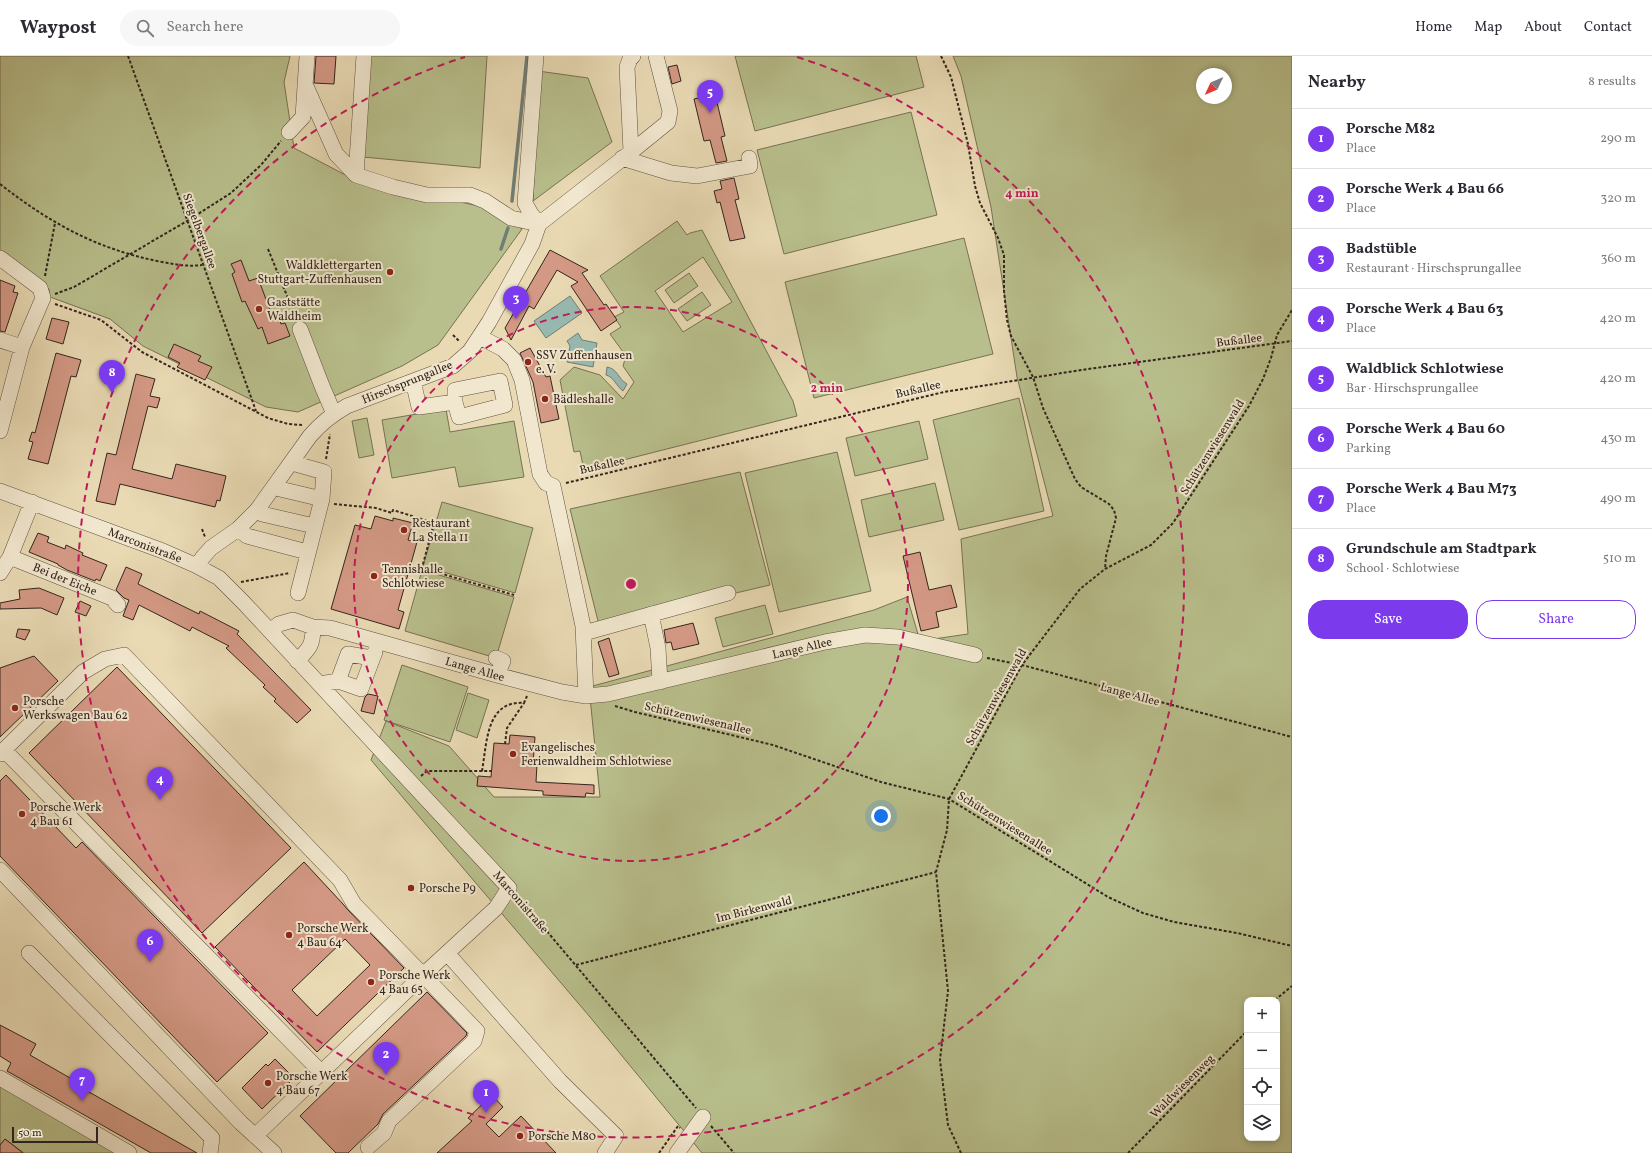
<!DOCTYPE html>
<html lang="en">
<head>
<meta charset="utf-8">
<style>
  :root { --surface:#fff; --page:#f7f7f7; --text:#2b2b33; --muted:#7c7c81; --line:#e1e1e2; --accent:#7c3aed }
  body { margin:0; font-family:Vollkorn,serif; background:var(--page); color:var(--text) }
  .controls { position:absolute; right:12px; bottom:12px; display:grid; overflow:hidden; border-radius:8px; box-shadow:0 2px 6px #0003 }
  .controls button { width:36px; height:36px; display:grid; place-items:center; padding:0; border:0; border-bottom:1px solid var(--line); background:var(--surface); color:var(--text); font:20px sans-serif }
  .compass { position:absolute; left:1196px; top:12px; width:36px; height:36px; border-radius:50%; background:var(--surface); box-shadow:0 2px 6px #0003; rotate:226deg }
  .scale { position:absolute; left:12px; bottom:10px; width:86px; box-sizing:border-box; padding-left:4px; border:2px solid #34251d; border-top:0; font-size:11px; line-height:14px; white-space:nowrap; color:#34251d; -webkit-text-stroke:3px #f1e7ce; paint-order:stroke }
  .you { position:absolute; left:881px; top:760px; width:14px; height:14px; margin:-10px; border:3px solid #fff; border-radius:50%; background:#1a73e8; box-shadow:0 0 0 6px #1a73e833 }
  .badge { display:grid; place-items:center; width:26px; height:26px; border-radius:50%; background:var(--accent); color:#fff; font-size:13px; font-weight:700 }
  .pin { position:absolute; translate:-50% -33px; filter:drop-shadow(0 1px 2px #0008) }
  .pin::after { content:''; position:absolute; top:21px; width:14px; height:12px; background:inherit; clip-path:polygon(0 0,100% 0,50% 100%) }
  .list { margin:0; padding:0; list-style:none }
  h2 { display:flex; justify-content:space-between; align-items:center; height:52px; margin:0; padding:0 16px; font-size:17px }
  h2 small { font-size:13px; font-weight:400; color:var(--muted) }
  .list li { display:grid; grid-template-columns:26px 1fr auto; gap:12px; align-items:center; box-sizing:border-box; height:60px; padding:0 16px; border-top:1px solid var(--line) }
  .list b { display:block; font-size:15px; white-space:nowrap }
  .list p { margin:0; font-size:13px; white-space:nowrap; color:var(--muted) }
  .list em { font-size:13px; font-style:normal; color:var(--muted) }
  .actions { display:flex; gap:8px; padding:12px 16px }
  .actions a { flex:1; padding:9px 0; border:1px solid var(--accent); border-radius:16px; text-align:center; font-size:14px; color:var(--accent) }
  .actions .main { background:var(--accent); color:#fff }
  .icon { flex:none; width:22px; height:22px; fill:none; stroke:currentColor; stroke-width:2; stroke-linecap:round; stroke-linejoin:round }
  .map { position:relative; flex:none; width:1292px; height:1097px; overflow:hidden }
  header { display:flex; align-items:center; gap:24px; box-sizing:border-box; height:56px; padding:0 20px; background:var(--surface); border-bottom:1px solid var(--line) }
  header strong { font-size:19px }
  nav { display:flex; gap:22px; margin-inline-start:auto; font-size:14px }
  .search { width:280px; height:36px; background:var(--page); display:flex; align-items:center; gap:10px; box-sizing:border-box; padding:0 14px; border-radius:22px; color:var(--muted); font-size:15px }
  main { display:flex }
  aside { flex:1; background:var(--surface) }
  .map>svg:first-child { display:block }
  .green { fill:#b8bf8c; stroke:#767254; fill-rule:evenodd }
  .water { fill:#98bab2; stroke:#707e76 }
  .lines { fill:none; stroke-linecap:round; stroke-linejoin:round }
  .stream { stroke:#707e76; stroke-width:3.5 }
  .building { fill:#d49985; stroke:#34251d; fill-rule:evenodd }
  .minor-casing { stroke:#615243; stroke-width:16 }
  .path { stroke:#34251d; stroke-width:2; stroke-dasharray:3 2; stroke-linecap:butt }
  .minor { stroke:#f1e7ce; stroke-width:15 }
  .ring { fill:none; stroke:#c2185b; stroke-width:2; stroke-dasharray:7 5 }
  .poi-dot { fill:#8f2418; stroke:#f1e7ce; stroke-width:1.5 }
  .labels { text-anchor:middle; stroke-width:4; stroke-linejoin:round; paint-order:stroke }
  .street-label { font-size:12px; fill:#34251d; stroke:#f1e7ce }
  .poi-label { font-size:12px; fill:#34251d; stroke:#f1e7ce; text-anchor:start }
  .centre { fill:#c2185b; stroke:#f1e7ce; stroke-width:2 }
  .ring-label { font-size:12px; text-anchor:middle; font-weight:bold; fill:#c2185b; stroke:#f1e7ce; stroke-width:4; stroke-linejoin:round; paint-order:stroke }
</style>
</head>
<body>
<header>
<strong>Waypost</strong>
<div class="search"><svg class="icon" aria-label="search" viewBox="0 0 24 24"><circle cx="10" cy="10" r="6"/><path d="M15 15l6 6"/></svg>Search here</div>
<nav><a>Home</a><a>Map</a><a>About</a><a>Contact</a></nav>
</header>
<main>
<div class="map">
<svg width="1292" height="1097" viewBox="0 0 1292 1097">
  <rect width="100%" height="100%" fill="#e9dab4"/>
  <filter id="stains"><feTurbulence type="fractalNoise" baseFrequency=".005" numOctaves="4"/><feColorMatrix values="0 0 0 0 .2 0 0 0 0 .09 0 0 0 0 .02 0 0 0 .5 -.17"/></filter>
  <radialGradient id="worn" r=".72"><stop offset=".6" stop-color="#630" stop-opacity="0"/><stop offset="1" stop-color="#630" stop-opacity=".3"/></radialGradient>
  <path class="green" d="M 0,0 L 290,0 L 284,26 L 294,92 L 357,125 L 484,151 L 522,173 L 438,289 L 402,310 L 298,356 L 266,351 L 143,290 L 110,263 L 50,241 L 49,233 L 0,196 Z
    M 370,0 L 487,0 L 480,112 L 363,101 Z
    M 735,0 L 916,0 L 924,31 L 755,75 Z
    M 953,0 L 1292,0 L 1292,1097 L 702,1097 L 590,961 L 371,704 L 386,665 L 449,690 L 494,741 L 600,741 L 589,631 L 874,554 L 907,541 L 920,585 L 968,578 L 961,483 L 1053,460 L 1017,321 L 991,151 L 961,20 ZM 1202,18 L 1226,18 L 1226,42 L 1202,42 ZM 1247,944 L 1277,944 L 1277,1082 L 1247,1082 Z
    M 538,15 L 588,22 L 612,86 L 533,145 Z
    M 911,56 L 937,159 L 784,198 L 757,94 Z
    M 677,165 L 687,179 L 690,177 L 702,174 L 793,345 L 797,360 L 584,414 L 580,395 L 574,396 L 560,324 L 574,311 L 600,319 L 623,343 L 634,326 L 623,310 L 626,300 L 610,278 L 621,271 L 614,261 L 624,256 L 600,220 ZM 703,201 L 732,246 L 683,276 L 655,235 Z
    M 964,182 L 993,298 L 814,342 L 785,226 Z
    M 689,217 L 698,230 L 674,247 L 665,234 Z
    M 702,236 L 711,249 L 687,265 L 678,253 Z
    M 1019,342 L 1044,455 L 959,474 L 933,364 Z
    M 446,353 L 450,376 L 514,365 L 524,421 L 459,431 L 455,411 L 392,422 L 382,364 Z
    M 367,362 L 374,399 L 359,402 L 352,365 Z
    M 919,365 L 928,403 L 855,420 L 846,382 Z
    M 837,396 L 871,535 L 779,556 L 745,417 Z
    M 740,416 L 770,529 L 599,569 L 570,453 Z
    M 935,427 L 944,464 L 869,481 L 861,444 Z
    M 442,446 L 533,472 L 515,537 L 423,510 Z
    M 422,514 L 514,541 L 496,602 L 405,575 Z
    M 765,549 L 773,578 L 723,591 L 715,562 Z
    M 402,609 L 468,631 L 450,686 L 384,664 Z
    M 468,637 L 489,644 L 477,682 L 456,674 Z
    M 0,1022 L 129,1097 L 24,1097 L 5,1083 L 0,1089 Z"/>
  <path class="water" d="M 570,240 L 582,257 L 546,282 L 534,265 Z
    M 578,277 L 582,284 L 597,287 L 593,311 L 567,306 L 570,290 L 567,285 Z
    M 607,311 C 618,313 618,323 627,328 L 623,335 C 616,330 614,321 606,319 Z"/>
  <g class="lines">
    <path class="stream" d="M 512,145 L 527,0
      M 501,193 L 508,172"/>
  </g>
  <path class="building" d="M 316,0 L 336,0 L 334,28 L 314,27 Z
    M 677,9 L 681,25 L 672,28 L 668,11 Z
    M 715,38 L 725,80 L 721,81 L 727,105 L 716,107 L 710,84 L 704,85 L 694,43 Z
    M 734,122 L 739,143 L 735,144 L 745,182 L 730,185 L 720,146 L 717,147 L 714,135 L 722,133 L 720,125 Z
    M 550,194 L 588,214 L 582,217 L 604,249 L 606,248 L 617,264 L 601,275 L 571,230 L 578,226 L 557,214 L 534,253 L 529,250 L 511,284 L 505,272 Z
    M 241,204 L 249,225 L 258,222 L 273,262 L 278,260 L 281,268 L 285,267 L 290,280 L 268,288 L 262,271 L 258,273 L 245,245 L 242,246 L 232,218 L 235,216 L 231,208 Z
    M 0,224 L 15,230 L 13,236 L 18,237 L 5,276 L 0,275 Z
    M 52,262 L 69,266 L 63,288 L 46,283 Z
    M 174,288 L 201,300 L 198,305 L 212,311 L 205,324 L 177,311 L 180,307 L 168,301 Z
    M 530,292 L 546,321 L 550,320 L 559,363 L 541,367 L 533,326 L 520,297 Z
    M 56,297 L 81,304 L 76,321 L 71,320 L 48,408 L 28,403 L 33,386 L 29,385 L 32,376 L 35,377 Z
    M 136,318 L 155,323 L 150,340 L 160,342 L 157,352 L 148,350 L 132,413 L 172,423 L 176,408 L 226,420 L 220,445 L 217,444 L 215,451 L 120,428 L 115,449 L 96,445 L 107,397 L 116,399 Z
    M 375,460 L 393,465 L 393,462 L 413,467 L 408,484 L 417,486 L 398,554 L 404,556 L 399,573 L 331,553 L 355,469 L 371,473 Z
    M 38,477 L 49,481 L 47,486 L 65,493 L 66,489 L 83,497 L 82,499 L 107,509 L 100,525 L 96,523 L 95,525 L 67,514 L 58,509 L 58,508 L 29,496 Z
    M 920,496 L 929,534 L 951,529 L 957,551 L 936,556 L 939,571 L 921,575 L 903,500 Z
    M 126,511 L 142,518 L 138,528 L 199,558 L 200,555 L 239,575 L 237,578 L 311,654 L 297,667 L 274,645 L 276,643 L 263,631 L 265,629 L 226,592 L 229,590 L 192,571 L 190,575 L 139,549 L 133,564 L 123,560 L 129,544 L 124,542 L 116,534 Z
    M 39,532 L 64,542 L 57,559 L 41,552 L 0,553 L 0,547 L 20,543 L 19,534 Z
    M 80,545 L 91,550 L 86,560 L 75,556 Z
    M 693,567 L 699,588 L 673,594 L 671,586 L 666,587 L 664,574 Z
    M 18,573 L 30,574 L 25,584 L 16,581 Z
    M 609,582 L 619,618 L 609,621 L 598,586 Z
    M 34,600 L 58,625 L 0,681 L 0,612 Z
    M 117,611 L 291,792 L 202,877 L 29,697 Z
    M 368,638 L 378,640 L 374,658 L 361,655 L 365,641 Z
    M 510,679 L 535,681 L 533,708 L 537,708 L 536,726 L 594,729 L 594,738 L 586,737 L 585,741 L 543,739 L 543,735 L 477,730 L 478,720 L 491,721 L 494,687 L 509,688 Z
    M 6,719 L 76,792 L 82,786 L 268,977 L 217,1026 L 0,800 L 0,725 Z
    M 304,806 L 343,848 L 348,854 L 404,912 L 317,996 L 215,891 ZM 345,883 L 370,909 L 317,960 L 292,934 Z
    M 427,936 L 467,977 L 466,980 L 383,1058 L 378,1068 L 348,1097 L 336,1097 L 300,1060 Z
    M 0,969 L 36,988 L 30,999 L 84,1030 L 82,1032 L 197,1097 L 151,1097 L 7,1015 L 11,1007 L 0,1000 Z
    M 275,1003 L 294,1022 L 262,1053 L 242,1032 L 266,1008 L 268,1010 Z
    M 492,1039 L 503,1051 L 486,1068 L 499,1081 L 521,1060 L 556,1097 L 437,1097 L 472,1065 L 468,1062 Z
    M 5,1083 L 23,1097 L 0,1097 L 0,1089 Z"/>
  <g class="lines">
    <g class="minor-casing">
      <path id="minor" d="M 364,0 L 356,119 L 393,131 L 427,139 L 470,139 L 485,145 L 511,162 L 539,168
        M 536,0 L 525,147 L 531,158 L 539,168
        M 305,28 L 336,98 L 356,119
        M 289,76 L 303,61 L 307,0
        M 631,96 L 668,66 L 670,55 L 656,0
        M 622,102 L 671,117 L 697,120 L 750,110 L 749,102
        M 0,202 L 40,232 L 43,242 L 22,291 L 0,375
        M 300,273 L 322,330 L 334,358
        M 480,281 L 503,293 L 514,304 L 522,324 L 540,418 L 546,427 L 553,430 L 583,570 L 586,640
        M 0,284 L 22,291
        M 413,325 L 419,351 L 455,346 L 459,361 L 505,349 L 500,325 L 455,334 L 455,346
        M 292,407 L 324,416 L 322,443 L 298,537
        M 275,429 L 280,433 L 322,443
        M 0,435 L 163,495 L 197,510 L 219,522 L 243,546 L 509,832 L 496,852 L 447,897
        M 257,454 L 262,458 L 314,470
        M 238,473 L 247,480 L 307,496
        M 10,501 L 112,542 L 118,549
        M 197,510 L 203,501 L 211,492 L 238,473 L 257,454 L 310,380 C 321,367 333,358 347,350 L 453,310 L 470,295 L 489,266 L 532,188 L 539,168 L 631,96 L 627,11 L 630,3 L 633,0
        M 0,517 L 10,501 L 32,446
        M 651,558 L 658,592 L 660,626
        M 270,575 L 279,568 L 293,564 L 313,571 L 330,572 L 497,619 L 562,636 L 586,640 L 608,638 L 825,586 L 865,579 L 898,581 L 975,599
        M 584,577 L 728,537
        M 496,602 L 503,605 L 497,619
        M 297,605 C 310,592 313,589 313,571
        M 338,625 L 361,633 L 375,596
        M 320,628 L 338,625 L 348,598 L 372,602
        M 4,694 L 321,1016
        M 0,698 L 83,616 L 105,603 L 124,599 L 340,824 L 354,848 L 423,919 L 255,1080
        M 0,814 L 241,1067 L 274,1097
        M 29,897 L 212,1082 L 210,1097
        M 0,1022 L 129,1097
        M 368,1091 L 384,1077 L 389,1065 L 474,985 L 477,975 L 423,919 L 447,897 L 560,1025 L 616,1080 L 605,1097
        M 677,1097 L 703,1061"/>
    </g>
    <path class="path" d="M 128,0 L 256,355
      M 941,0 L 951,21 L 968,88 L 975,130 L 980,147 L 998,182 L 1004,199 L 1004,235 L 1007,264 L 1011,280 L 1033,321 L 1043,352 L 1075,423 L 1081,431 L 1109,448 L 1114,454 L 1116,462 L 1106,500 L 1105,513
      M 0,128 C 50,167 95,192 157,205 C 173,208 187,211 202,209
      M 268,193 L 296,262
      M 45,220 L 55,167
      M 55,238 L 74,231 L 187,165 L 231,137 L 261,109 L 281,85
      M 55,248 L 101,264 L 142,296 L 268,362 L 288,368 L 302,369
      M 453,279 L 460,286
      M 326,403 L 330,378
      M 566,427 L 944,336 L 1081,314 L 1292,285
      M 334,448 L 376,452 L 392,457 L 393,454 L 434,467 L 422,512 L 514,539
      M 202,473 L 205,481
      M 241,526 L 290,517
      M 987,602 L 1022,609 L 1292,681
      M 615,650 L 635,656 L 773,689 L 881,726 L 949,743 L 1108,841 L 1143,857 L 1174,866 L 1237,877 L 1292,890
      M 505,688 L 507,672 L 524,647
      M 482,715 C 487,687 486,644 524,647 L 527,640
      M 421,720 L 427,715 L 492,715
      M 518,841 L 696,1052
      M 576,909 L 936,816
      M 1275,944 L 1292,930
      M 711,1070 L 734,1097
      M 659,1097 L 678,1070 L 680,1072
      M 961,1097 L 948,1069 L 940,1004 L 948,935 L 936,816 L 947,774 L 949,743 L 1022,609 L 1080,533 L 1105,513 L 1151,489 L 1173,467 L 1249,350 L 1263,323 L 1271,302 L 1277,279 L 1292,254
      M 1128,1097 L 1247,975"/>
    <use href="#minor" class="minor"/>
  </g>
  <g class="ring">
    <circle cx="631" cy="528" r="277"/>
    <path d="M797 1A553 553 0 1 1 465 1"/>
  </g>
  <g class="poi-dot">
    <circle cx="390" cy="216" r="4"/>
    <circle cx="259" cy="253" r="4"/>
    <circle cx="528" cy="306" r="4"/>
    <circle cx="545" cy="343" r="4"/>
    <circle cx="404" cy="474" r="4"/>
    <circle cx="374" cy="520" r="4"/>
    <circle cx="15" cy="652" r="4"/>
    <circle cx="513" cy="698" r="4"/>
    <circle cx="22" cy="758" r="4"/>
    <circle cx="411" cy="832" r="4"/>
    <circle cx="289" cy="879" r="4"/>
    <circle cx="371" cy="926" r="4"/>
    <circle cx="268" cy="1027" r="4"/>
    <circle cx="520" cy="1080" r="4"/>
  </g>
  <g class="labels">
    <g class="street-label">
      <text transform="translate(200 175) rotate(70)" y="4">Siegelbergallee</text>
      <text transform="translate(1239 284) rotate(-7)" y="4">Bußallee</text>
      <text transform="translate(407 326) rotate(-22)" y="4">Hirschsprungallee</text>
      <text transform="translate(918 333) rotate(-13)" y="4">Bußallee</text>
      <text transform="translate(1212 391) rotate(-58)" y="4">Schützenwiesenwald</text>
      <text transform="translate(602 409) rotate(-13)" y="4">Bußallee</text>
      <text transform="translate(145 489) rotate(21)" y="4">Marconistraße</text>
      <text transform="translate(65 523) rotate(22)" y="4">Bei der Eiche</text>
      <text transform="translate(802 592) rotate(-13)" y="4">Lange Allee</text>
      <text transform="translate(475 613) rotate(16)" y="4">Lange Allee</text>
      <text transform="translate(1130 638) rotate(15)" y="4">Lange Allee</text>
      <text transform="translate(996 641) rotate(-60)" y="4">Schützenwiesenwald</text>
      <text transform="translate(698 662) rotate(13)" y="4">Schützenwiesenallee</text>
      <text transform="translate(1005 767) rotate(32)" y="4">Schützenwiesenallee</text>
      <text transform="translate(521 846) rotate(49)" y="4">Marconistraße</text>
      <text transform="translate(754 853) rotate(-14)" y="4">Im Birkenwald</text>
      <text transform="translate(1182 1030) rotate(-45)" y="4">Waldwiesenweg</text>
    </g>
    <g class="poi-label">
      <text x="382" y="213" text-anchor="end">Waldklettergarten<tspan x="382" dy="14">Stuttgart-Zuffenhausen</tspan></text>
      <text x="267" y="250">Gaststätte<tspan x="267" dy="14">Waldheim</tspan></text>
      <text x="536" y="303">SSV Zuffenhausen<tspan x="536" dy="14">e. V.</tspan></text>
      <text x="553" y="347">Bädleshalle</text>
      <text x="412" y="471">Restaurant<tspan x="412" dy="14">La Stella 11</tspan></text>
      <text x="382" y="517">Tennishalle<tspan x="382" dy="14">Schlotwiese</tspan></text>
      <text x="23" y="649">Porsche<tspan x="23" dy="14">Werkswagen Bau 62</tspan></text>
      <text x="521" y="695">Evangelisches<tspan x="521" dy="14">Ferienwaldheim Schlotwiese</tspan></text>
      <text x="30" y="755">Porsche Werk<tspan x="30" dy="14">4 Bau 61</tspan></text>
      <text x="419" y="836">Porsche P9</text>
      <text x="297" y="876">Porsche Werk<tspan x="297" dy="14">4 Bau 64</tspan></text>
      <text x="379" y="923">Porsche Werk<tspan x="379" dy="14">4 Bau 65</tspan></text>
      <text x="276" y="1024">Porsche Werk<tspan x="276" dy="14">4 Bau 67</tspan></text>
      <text x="528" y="1084">Porsche M80</text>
    </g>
  </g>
  <circle cx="631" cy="528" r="6" class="centre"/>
  <g class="ring-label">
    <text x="1022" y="141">4 min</text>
    <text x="827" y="336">2 min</text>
  </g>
  <rect width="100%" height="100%" filter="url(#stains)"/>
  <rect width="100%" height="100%" fill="url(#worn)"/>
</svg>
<div class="controls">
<button>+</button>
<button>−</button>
<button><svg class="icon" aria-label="locate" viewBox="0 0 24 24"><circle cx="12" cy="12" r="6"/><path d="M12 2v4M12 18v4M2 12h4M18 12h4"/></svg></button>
<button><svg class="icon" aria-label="layers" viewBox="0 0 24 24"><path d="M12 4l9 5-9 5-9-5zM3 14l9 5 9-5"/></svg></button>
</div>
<svg class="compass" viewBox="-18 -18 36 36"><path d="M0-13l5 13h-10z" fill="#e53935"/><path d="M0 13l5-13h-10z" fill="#7c7c81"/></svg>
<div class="scale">50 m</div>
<div class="you"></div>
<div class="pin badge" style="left:486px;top:1057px">1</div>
<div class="pin badge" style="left:386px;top:1019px">2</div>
<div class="pin badge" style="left:516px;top:263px">3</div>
<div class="pin badge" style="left:160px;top:744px">4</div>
<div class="pin badge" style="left:710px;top:57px">5</div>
<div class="pin badge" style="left:150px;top:906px">6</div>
<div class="pin badge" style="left:82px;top:1045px">7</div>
<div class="pin badge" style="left:112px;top:337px">8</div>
</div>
<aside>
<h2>Nearby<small>8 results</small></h2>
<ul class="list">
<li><span class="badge">1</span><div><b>Porsche M82</b><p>Place</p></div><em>290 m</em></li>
<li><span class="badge">2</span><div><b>Porsche Werk 4 Bau 66</b><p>Place</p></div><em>320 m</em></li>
<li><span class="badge">3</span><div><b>Badstüble</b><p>Restaurant · Hirschsprungallee</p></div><em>360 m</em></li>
<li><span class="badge">4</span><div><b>Porsche Werk 4 Bau 63</b><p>Place</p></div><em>420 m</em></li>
<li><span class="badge">5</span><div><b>Waldblick Schlotwiese</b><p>Bar · Hirschsprungallee</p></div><em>420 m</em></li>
<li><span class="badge">6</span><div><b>Porsche Werk 4 Bau 60</b><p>Parking</p></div><em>430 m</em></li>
<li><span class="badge">7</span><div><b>Porsche Werk 4 Bau M73</b><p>Place</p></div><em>490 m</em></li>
<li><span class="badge">8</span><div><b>Grundschule am Stadtpark</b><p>School · Schlotwiese</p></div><em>510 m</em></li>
</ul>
<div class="actions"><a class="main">Save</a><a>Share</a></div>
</aside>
</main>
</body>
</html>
